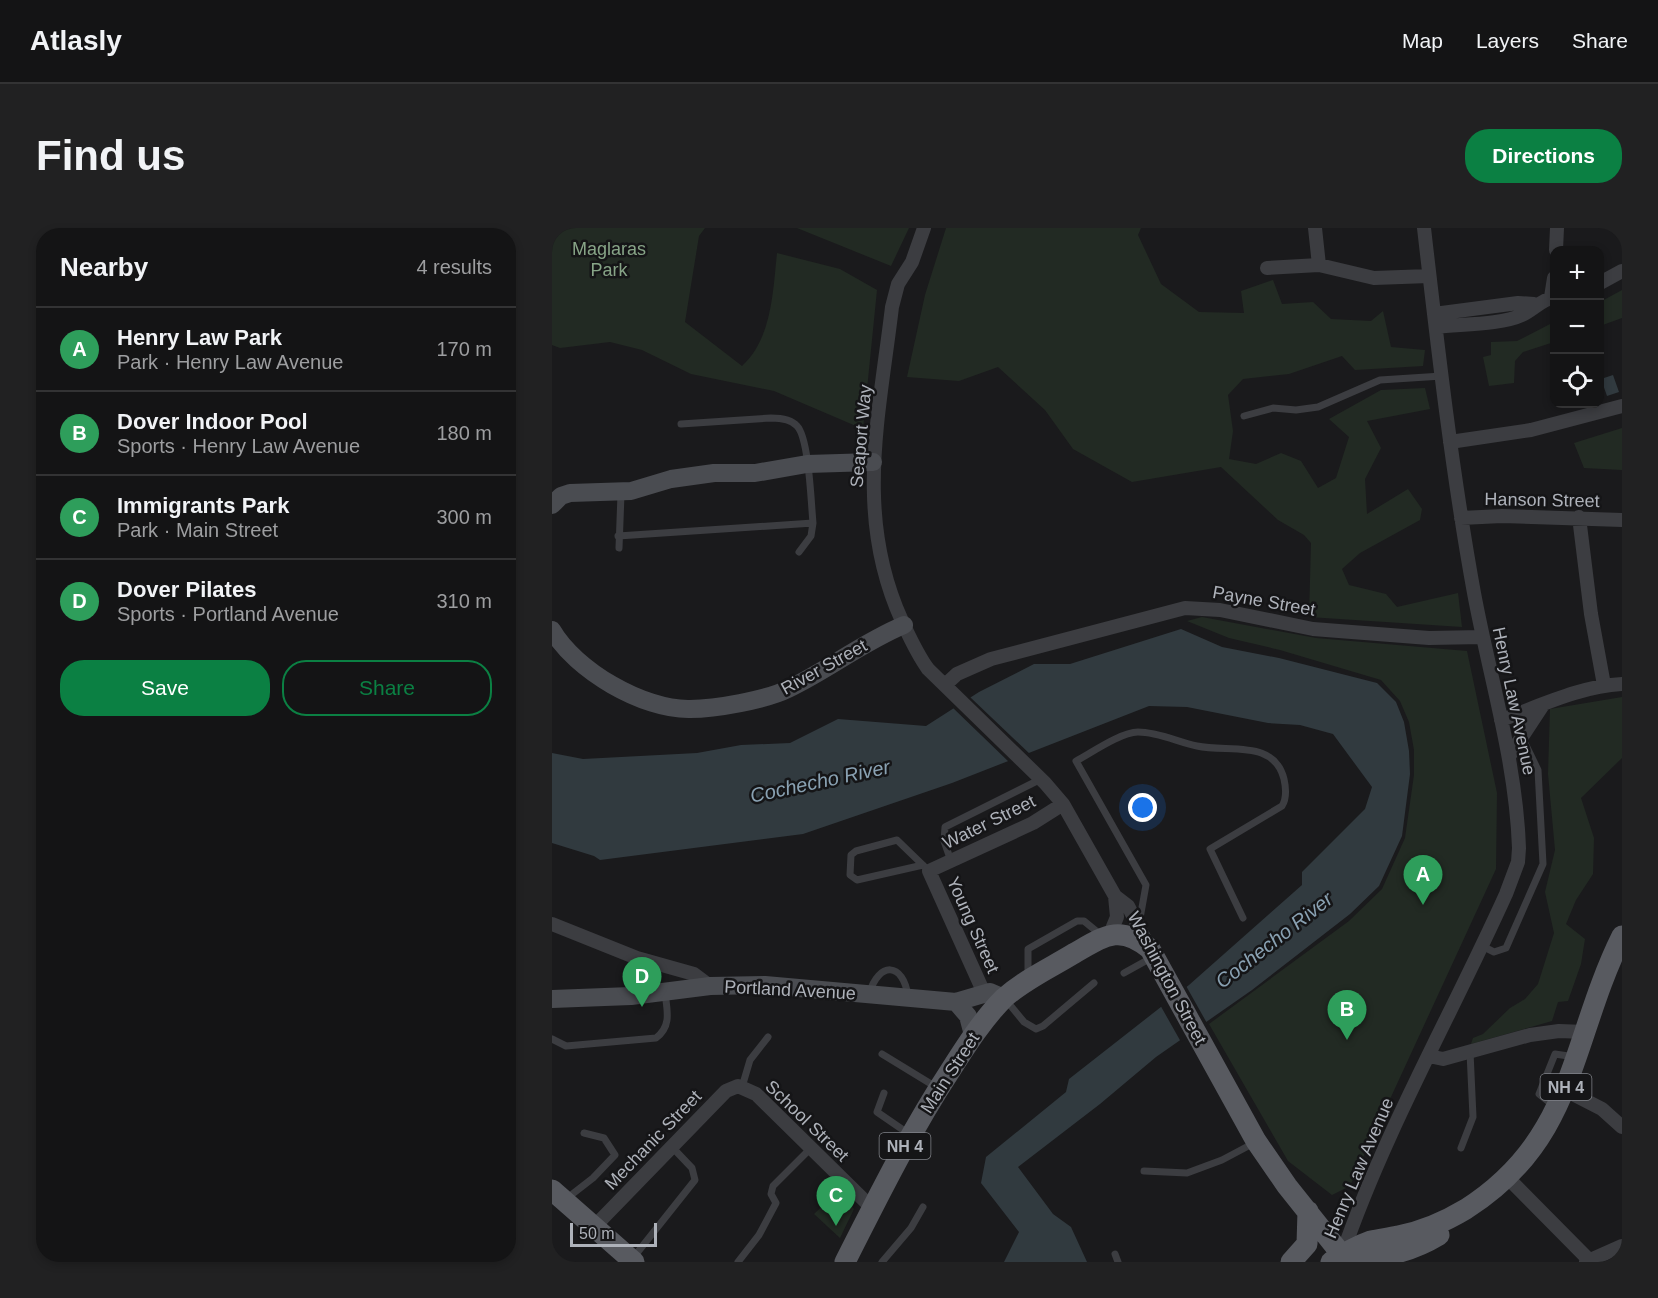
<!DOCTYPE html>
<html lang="en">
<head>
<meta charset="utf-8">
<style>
  :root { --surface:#141415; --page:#212122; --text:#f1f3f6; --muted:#9d9ea0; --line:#333334; --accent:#0b8043 }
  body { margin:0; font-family:Helvetica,sans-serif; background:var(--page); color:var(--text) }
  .controls { position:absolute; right:18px; top:18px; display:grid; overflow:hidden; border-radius:12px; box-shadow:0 3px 9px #0003 }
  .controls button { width:54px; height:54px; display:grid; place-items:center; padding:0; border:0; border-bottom:2px solid var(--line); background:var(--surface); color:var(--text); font:30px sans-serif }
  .scale { position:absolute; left:18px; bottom:15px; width:87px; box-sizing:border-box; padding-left:6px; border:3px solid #aeb2ba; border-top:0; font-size:16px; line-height:21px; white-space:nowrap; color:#aeb2ba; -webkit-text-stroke:4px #151517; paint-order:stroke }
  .you { position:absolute; left:591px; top:580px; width:21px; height:21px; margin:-15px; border:4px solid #fff; border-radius:50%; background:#1a73e8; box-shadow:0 0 0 9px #1a73e833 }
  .badge { display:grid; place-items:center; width:39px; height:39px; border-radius:50%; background:var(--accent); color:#fff; font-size:20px; font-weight:700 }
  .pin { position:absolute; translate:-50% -50px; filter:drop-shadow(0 2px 3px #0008) }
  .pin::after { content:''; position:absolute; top:32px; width:21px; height:18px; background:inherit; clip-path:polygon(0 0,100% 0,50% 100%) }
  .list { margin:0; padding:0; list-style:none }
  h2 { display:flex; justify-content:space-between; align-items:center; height:78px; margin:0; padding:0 24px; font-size:26px }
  h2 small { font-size:20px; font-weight:400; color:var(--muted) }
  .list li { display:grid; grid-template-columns:39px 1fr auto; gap:18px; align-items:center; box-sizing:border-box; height:84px; padding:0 24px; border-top:2px solid var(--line) }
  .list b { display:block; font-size:22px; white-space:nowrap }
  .list p { margin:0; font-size:20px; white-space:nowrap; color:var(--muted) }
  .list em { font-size:20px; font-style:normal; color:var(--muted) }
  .actions { display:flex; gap:12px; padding:18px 24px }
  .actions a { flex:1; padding:14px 0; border:2px solid var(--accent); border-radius:24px; text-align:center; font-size:21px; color:var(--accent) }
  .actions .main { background:var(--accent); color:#fff }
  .icon { flex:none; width:33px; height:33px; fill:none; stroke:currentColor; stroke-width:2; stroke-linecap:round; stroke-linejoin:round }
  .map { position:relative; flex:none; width:1070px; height:1034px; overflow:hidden; border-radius:24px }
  header { display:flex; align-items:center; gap:36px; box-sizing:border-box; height:84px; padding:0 30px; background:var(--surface); border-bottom:2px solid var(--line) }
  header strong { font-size:28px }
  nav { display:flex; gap:33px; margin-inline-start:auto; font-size:21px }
  .intro { display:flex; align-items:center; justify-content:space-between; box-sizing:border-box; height:144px; padding:0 36px }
  h1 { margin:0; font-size:42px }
  .button { padding:15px 27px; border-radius:24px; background:var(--accent); color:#fff; font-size:21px; font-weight:700 }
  main { display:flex; gap:36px; padding:0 36px }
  aside { flex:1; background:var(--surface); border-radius:24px; box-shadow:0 3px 9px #0003 }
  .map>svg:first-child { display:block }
  .green { fill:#222a23 }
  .water { fill:#313a3f }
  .pier { fill:#1a1a1c }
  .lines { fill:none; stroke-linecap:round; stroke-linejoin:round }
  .lane { stroke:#3c3d41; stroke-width:7 }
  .street { stroke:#3c3d41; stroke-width:14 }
  .secondary { stroke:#4a4c51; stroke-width:18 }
  .primary { stroke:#585a60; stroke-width:21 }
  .labels { text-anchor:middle; stroke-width:5; stroke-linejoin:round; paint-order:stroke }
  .shield { fill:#151517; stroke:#808389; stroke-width:1.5 }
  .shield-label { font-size:16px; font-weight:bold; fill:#aeb2ba }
  .park-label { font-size:18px; fill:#87a487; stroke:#151517 }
  .street-label { font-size:18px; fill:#aeb2ba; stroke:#151517 }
  .water-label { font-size:20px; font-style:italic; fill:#89a1b2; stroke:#151517 }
</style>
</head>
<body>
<header>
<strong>Atlasly</strong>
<nav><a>Map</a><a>Layers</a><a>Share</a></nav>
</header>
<div class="intro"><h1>Find us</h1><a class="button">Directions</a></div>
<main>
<aside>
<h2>Nearby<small>4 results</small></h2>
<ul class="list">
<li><span class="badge" style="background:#2e9e5b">A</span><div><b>Henry Law Park</b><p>Park · Henry Law Avenue</p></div><em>170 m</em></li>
<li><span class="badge" style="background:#2e9e5b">B</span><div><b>Dover Indoor Pool</b><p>Sports · Henry Law Avenue</p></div><em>180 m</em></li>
<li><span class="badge" style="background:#2e9e5b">C</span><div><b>Immigrants Park</b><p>Park · Main Street</p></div><em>300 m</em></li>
<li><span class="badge" style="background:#2e9e5b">D</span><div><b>Dover Pilates</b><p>Sports · Portland Avenue</p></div><em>310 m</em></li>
</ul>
<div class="actions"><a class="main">Save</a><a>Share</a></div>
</aside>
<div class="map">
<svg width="1070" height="1034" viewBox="0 0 1070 1034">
  <rect width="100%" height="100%" fill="#1a1a1c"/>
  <path class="green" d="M 0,0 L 153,0 L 147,8 L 133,94 L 190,138 C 220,111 221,63 225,25 L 288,41 L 325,62 L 311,201 L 222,163 L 139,146 L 90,122 L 58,114 L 8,120 L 0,117 Z
    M 245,0 L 357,0 L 339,38 Z
    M 394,0 L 589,0 L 586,7 L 609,56 L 647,84 L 692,85 L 689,63 L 721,52 L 730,76 L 761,74 L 779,91 L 819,93 L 831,83 L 839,119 L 873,122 L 871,138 L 803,142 L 790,128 L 737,146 L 691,151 L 676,167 L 681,203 L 677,231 L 704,236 L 729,225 L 749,233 L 766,260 L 784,250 L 797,209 L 777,191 L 829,162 L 873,160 L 878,181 L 815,193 L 829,220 L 813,251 L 815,286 L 856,261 L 870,281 L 868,292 L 808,325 L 790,341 L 797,357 L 834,366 L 845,379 L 906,365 L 910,399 L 757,389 L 759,315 L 752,307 L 726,292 L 669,239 L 580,254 L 521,221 L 493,182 L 446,139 L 407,153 L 355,149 L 373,67 Z
    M 1070,62 L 1070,90 L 1048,98 L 1048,74 Z
    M 1002,94 L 1002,114 L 971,124 L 963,133 L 962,155 L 937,158 L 931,129 L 939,127 L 939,114 L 965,113 Z
    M 1070,200 L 1070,242 L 1032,240 L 1022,215 Z
    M 650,389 L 764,410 L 915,423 L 945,565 L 944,641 L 798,958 L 780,967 L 736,933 L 657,796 L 797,693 L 830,661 L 853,610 L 862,547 L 862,522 L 857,494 L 848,473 L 829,452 L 728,422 L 677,410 L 635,393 Z
    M 1070,469 L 1070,530 L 1029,570 L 1042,610 L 1041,646 L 1024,672 L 1014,696 L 1033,711 L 1029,736 L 1016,773 L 1006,774 L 1000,793 L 919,816 L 921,810 L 931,806 L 958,780 L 973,771 L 986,756 L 1002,705 L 993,664 L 1003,622 L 996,546 L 998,481 Z
    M 285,964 L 302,981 L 288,1010 L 262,986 Z"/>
  <path class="water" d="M 1061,147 L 1067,164 L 1055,168 L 1049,151 Z
    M 629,401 L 670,419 L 727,430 L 825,455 L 844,474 L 852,494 L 857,523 L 858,546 L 850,608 L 827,658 L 798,686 L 700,762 L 604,829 L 548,876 L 466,939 L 501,986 L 519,999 L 535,1034 L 452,1034 L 467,1004 L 429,955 L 434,929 L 514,864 L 517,851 L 637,757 L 750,657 L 750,644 L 813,581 L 820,559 L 781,506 L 748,497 L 716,495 L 635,479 L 597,478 L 400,555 L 251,606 L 48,632 L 42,628 L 0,615 L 0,525 L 31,531 L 145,525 L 189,517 L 238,515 L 286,491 L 374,498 L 427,464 L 482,436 L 518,436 Z"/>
  <path class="pier" d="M 418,469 L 479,527 L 458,535 L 400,479 Z
    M 633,756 L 656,797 L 629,814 L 607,775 Z"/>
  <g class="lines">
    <path class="lane" d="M 692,188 L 721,180 L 744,182 L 766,179 L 828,152 L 890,148
      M 66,308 L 261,295 C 259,275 257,210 245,198 C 239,191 228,190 219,190 L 129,196
      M 67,320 L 69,266
      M 247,324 L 259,308 L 261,295
      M 399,633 L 392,613 L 393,599 L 489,551
      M 371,637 L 305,652 L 298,647 L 299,627 L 304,623 L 345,612 L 377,643
      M 587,696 L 594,657 L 524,533 C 539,525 569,504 586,504 C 606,504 626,514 645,518 C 677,525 722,511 732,551 C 734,560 735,570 730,578 L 658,621 L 691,690
      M 930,718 L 942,724 L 954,720 L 991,636 L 986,542 L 971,511
      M 572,745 L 599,730
      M 476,747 L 476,721 L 525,693 L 532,693 L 549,707
      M 317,766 C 327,733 351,734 356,768
      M 454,772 L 472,794 L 484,801 L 491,798 L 542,755
      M 0,811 L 14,818 L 104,810 C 120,798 115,782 113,765
      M 330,826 L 384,859
      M 190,859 L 198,832 L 216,809
      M 332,865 L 325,884 L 357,906
      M 1002,878 L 987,866 L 1003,826 L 1023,829
      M 909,920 L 921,889 L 918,824
      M 592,943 L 635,945 L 670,932 L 702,915
      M 14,971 L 41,950 L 63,927 L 52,910 L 32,905
      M 563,1026 L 566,1034
      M 81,1030 L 143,952 L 140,940 L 120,919
      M 186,1034 L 207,1007 L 224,975 L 219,966 L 221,958 L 259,920
      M 330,1034 L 359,1000 L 371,979"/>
    <path class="street" d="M 372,0 L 360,34 L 346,56 L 340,79 C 327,189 302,288 350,393 C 358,410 365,426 376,441 L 493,555 L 511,576 L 563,668 L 576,678 L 597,719
      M 763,0 L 767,37
      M 1004,22 L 1005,0
      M 715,40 L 767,37 L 822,50 L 877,48
      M 1048,55 L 1070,43
      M 999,69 L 1002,50
      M 882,86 L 966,75 L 982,76
      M 884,99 C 908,96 949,97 970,87 C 981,82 989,72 1002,69
      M 898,214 L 979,202 L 1070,178
      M 1027,289 L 1039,386 L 1052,457
      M 909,290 L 950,288 L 1070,292
      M 393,457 L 405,446 L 439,431 L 633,380 L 668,382 L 761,401 L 877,410 L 930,409
      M 949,492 C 988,478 1029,458 1070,456
      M 958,527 L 991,477
      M 0,696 L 85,730 L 142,746 L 158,758
      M 558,706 L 565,689 L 563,668
      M 432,765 L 377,643 L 481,595 L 511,576
      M 877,828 L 891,831 L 978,807 L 1007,803 L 1033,804
      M 1013,862 L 1050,881 L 1070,899
      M 955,949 L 1037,1032
      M 42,999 L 174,863 L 186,858 L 204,866 L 320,980
      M 790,1027 C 833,902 900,786 954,666 L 966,634 L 967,620 C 964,533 938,451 922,365 C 900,244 886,122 872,0
      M 1034,1034 L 1070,1018"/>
    <path class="secondary" d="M 0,277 L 9,268 L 18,265 L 79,263 L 119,251 L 162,245 L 203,245 L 255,236 L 321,234
      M 0,402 C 23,442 91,482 138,481 C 163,481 214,472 236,461 C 276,442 311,414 352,397
      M 0,771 L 79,768 L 158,758 L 213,757 L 404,774 L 438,764 L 452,770
      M 404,774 L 416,788 L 421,807"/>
    <path class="primary" d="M 0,962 L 82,1034
      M 791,1027 C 822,1034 859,1024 887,1007
      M 293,1034 C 326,969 358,904 398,843 C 414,818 431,791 452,770 C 472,752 498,740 521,726 C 551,709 567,695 598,721 L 704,913 L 735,958 L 790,1027
      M 739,1034 L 755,1016 L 756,983
      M 779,1034 C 791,1026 805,1018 819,1013 C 828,1011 837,1010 846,1008 C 868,1004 894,993 914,981 C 1024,911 1018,813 1070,708"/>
  </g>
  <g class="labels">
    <g class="shield">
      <rect x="988.5" y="846" width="51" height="26" rx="4.5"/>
      <rect x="327.5" y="905" width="51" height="26" rx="4.5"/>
    </g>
    <g class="shield-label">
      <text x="1014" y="865">NH 4</text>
      <text x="353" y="924">NH 4</text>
    </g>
    <g class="park-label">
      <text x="57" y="27">Maglaras<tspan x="57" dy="21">Park</tspan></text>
    </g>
    <g class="street-label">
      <text transform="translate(309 208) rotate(-85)" y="6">Seaport Way</text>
      <text transform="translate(990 272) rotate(1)" y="6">Hanson Street</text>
      <text transform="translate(712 373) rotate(10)" y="6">Payne Street</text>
      <text transform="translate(272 439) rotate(-29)" y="6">River Street</text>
      <text transform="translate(962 473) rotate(78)" y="6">Henry Law Avenue</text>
      <text transform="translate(437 594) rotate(-26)" y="6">Water Street</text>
      <text transform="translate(421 697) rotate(66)" y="6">Young Street</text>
      <text transform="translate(615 750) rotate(62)" y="6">Washington Street</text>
      <text transform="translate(238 762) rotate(3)" y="6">Portland Avenue</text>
      <text transform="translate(398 845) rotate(-57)" y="6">Main Street</text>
      <text transform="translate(255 893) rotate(44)" y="6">School Street</text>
      <text transform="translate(101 912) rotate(-46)" y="6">Mechanic Street</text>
      <text transform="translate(807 940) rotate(-67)" y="6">Henry Law Avenue</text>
    </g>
    <g class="water-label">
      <text transform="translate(268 553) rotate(-12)" y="7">Cochecho River</text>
      <text transform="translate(722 712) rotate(-38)" y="7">Cochecho River</text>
    </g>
  </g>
</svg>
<div class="controls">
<button>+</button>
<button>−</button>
<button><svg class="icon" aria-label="locate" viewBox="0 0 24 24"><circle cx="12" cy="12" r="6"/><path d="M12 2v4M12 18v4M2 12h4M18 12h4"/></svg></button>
</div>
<div class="scale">50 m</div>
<div class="you"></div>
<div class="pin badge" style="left:871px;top:677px;background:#2e9e5b">A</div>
<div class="pin badge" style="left:795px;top:812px;background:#2e9e5b">B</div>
<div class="pin badge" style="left:284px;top:998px;background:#2e9e5b">C</div>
<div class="pin badge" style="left:90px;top:779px;background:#2e9e5b">D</div>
</div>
</main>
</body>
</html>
